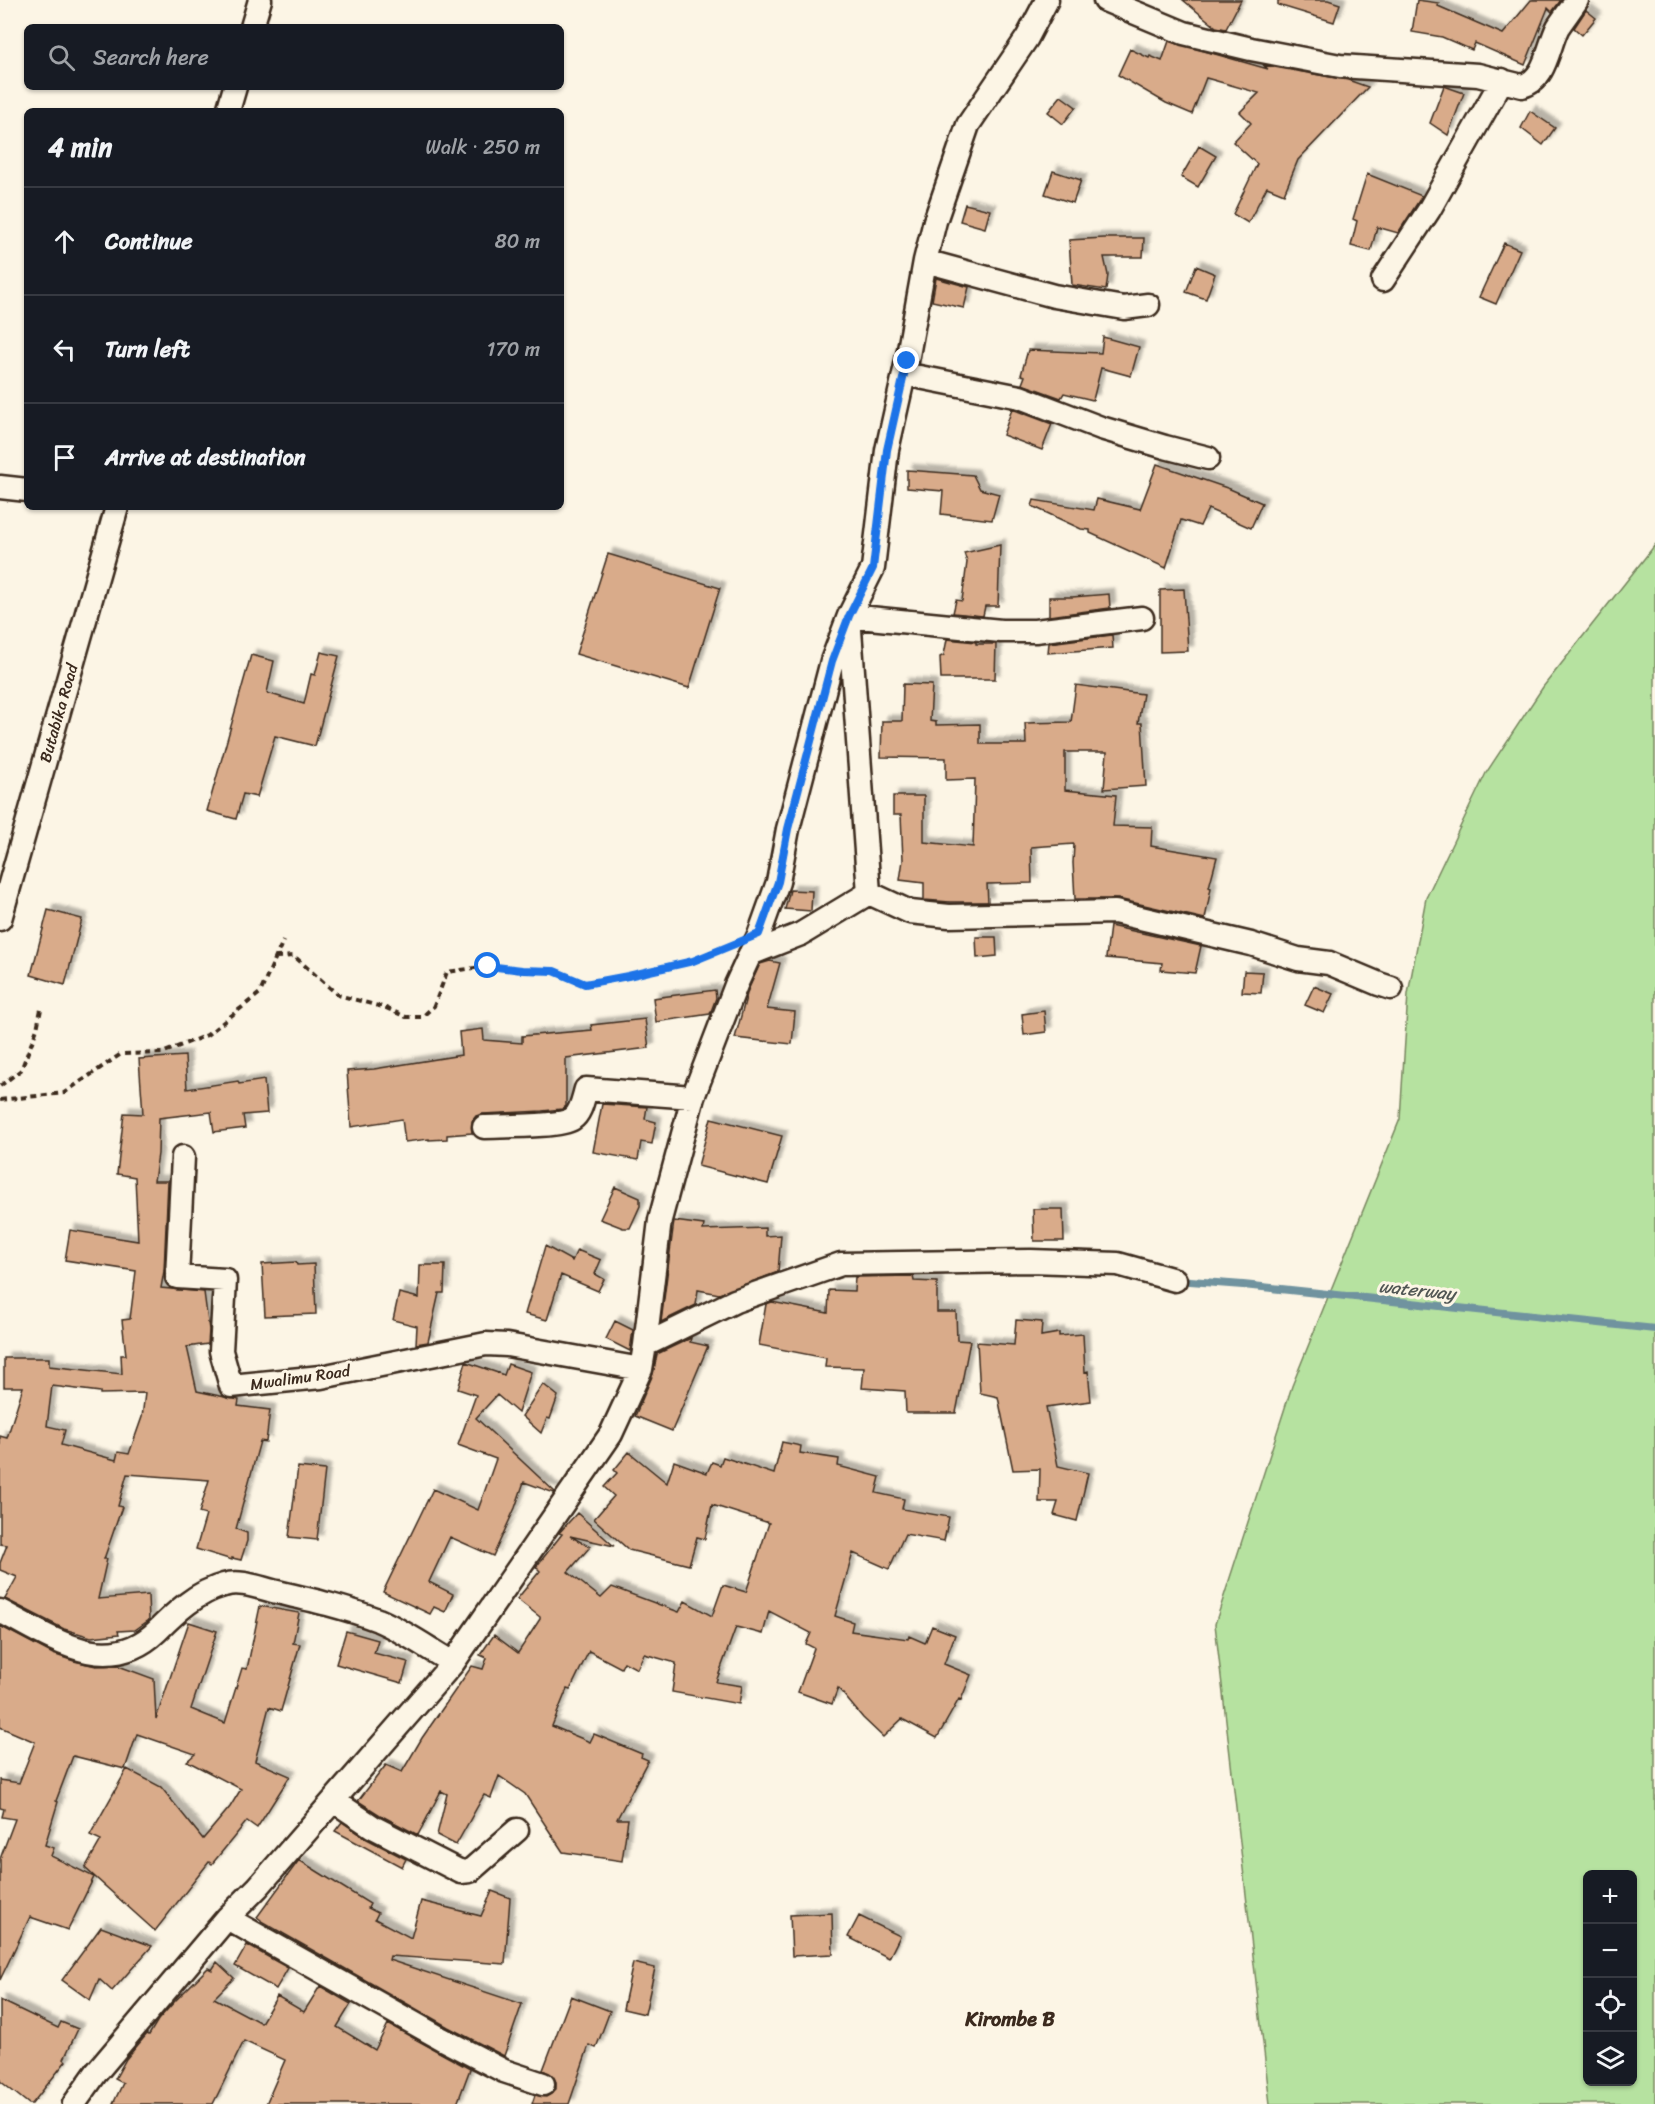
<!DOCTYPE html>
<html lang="en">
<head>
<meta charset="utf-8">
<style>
  :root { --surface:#171b24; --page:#242831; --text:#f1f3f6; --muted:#9ea1a6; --line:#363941 }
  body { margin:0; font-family:Sriracha,sans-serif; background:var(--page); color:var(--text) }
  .controls { position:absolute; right:18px; bottom:18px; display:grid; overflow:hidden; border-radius:9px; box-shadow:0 2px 4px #0004 }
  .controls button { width:54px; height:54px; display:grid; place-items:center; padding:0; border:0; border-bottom:2px solid var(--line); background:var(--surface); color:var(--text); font:30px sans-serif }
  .stop { position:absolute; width:18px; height:18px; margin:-14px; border:4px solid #1a73e8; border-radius:50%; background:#fff }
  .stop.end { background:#1a73e8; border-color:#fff; box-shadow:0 2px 6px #0008 }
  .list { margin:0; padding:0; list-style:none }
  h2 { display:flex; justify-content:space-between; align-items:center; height:78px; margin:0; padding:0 24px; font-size:26px }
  h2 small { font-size:20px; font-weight:400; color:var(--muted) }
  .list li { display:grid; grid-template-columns:39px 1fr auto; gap:18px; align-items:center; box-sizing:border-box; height:108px; padding:0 24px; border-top:2px solid var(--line) }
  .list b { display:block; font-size:22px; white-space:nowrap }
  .list em { font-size:20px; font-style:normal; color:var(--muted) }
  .icon { flex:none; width:33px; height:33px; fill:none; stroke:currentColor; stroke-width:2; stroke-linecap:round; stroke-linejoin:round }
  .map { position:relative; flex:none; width:1655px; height:2104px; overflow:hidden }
  .search { position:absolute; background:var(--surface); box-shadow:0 2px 4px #0004; left:24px; top:24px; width:540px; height:66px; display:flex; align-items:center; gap:15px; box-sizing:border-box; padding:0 21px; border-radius:9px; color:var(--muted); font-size:22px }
  .panel { position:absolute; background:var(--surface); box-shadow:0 2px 4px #0004; left:24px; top:108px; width:540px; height:402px; border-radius:9px }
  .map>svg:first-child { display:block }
  .green { fill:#b6e2a0; stroke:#78865f; stroke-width:1.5; fill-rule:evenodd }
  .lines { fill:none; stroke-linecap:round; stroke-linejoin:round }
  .stream { stroke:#70939f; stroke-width:8 }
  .building { fill:#d9ab8a; stroke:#3b2a1e; stroke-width:1.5; fill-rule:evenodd; filter:url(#shadow) }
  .street-casing { stroke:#3b2a1e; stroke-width:27 }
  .path { stroke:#3b2a1e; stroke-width:4; stroke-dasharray:6 4.5; stroke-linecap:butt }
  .street { stroke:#fcf5e5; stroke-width:22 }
  .route { stroke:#1a73e8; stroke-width:8 }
  .labels { text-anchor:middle; stroke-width:6; stroke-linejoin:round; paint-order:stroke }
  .street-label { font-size:16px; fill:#3b2a1e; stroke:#fcf5e5 }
  .water-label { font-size:18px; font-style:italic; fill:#515654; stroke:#fcf5e5 }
  .quarter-label { font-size:20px; font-weight:bold; fill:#3b2a1e; stroke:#fcf5e5 }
</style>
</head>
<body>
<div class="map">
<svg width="1655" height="2104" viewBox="0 0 1655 2104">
  <defs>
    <filter id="shadow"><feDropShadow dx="5.5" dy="-5.5" stdDeviation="1.5" flood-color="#0004"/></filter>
  </defs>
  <rect width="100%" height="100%" fill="#fcf5e5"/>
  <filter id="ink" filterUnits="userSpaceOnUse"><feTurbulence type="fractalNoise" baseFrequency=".0167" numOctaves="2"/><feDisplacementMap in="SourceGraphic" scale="12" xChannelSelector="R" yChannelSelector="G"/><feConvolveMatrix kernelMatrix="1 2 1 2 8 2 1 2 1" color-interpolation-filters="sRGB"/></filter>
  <g filter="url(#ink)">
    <path class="green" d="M 1655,545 L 1655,2104 L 1270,2104 L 1215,1624 L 1292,1386 L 1400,1119 L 1408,994 L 1426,898 L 1486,773 L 1543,687 ZM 1588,1874 L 1632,1874 L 1632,2082 L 1588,2082 Z"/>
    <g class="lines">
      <path class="stream" d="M 1177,1280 L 1243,1285 L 1655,1329"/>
    </g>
    <path class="building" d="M 1183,0 L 1241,0 L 1226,29 L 1216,27 Z
      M 1278,0 L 1328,0 L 1340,4 L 1334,22 L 1278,5 Z
      M 1417,0 L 1439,3 L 1438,6 L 1503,34 L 1531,0 L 1561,0 L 1552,12 L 1548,8 L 1525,65 L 1475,43 L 1472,50 L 1442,37 L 1412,32 Z
      M 1586,10 L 1596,18 L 1582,35 L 1574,28 Z
      M 1169,41 L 1268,69 L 1263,65 L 1348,80 L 1368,87 L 1298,160 L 1284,194 L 1267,187 L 1248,223 L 1233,214 L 1257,164 L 1233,142 L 1251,123 L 1240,112 L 1259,93 L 1206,78 L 1192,114 L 1166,103 L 1118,75 L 1130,49 L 1149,58 L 1150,56 L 1162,61 Z
      M 1444,86 L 1464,93 L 1448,135 L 1430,123 Z
      M 1061,96 L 1076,107 L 1063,124 L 1048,112 Z
      M 1530,111 L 1555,128 L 1543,145 L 1521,128 Z
      M 1199,146 L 1216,156 L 1198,187 L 1181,177 Z
      M 1053,171 L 1081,180 L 1073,203 L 1045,194 Z
      M 1367,174 L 1422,196 L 1398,233 L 1377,227 L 1371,251 L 1351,246 L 1357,221 L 1353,219 Z
      M 965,204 L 990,210 L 985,228 L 960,221 Z
      M 1104,238 L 1144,238 L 1143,257 L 1104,257 L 1108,275 L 1106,290 L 1072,285 L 1069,240 Z
      M 1504,243 L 1520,250 L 1496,304 L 1479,297 Z
      M 1196,266 L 1215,274 L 1206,299 L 1186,292 Z
      M 936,278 L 969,287 L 964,308 L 932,301 Z
      M 1103,337 L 1139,347 L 1131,376 L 1101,368 L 1093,400 L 1064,393 L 1061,398 L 1022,384 L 1025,376 L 1021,375 L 1028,350 L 1101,353 Z
      M 1012,409 L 1052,424 L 1042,450 L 1003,435 Z
      M 1157,464 L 1230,489 L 1262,503 L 1251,528 L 1208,509 L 1200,526 L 1181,520 L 1166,568 L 1090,533 L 1090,530 L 1081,529 L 1032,506 L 1034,500 L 1094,510 L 1097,499 L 1140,509 Z
      M 907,470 L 973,475 L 980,489 L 999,494 L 992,520 L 941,514 L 943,491 L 907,488 Z
      M 1000,545 L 998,606 L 985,606 L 983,616 L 953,613 L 956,600 L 962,601 L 967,562 L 964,553 Z
      M 608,554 L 720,588 L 689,688 L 576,654 Z
      M 1184,589 L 1188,651 L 1160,652 L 1160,590 Z
      M 1109,594 L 1110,608 L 1049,616 L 1049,597 L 1072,597 Z
      M 1112,635 L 1113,648 L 1048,653 L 1049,643 Z
      M 947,639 L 976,642 L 976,644 L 996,644 L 995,679 L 941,679 L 940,657 L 944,655 Z
      M 321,652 L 339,656 L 315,746 L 275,736 L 257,797 L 243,794 L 236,819 L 207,811 L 251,655 L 274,661 L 267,693 L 304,704 L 311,674 L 315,675 Z
      M 903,684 L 932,685 L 930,721 L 936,722 L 936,725 L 980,724 L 980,744 L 1026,744 L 1025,723 L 1071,722 L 1076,685 L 1143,694 L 1138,723 L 1142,723 L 1146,786 L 1104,789 L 1107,752 L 1065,752 L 1065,790 L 1116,795 L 1113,826 L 1152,827 L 1151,846 L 1217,857 L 1209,887 L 1211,888 L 1205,919 L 1118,899 L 1075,899 L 1073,863 L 1074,844 L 1031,847 L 1032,883 L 987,884 L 988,902 L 950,902 L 924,900 L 924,883 L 900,880 L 903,860 L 901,815 L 893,815 L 893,796 L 924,796 L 924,842 L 973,847 L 975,779 L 946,780 L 946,758 L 881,757 L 882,721 L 902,721 Z
      M 790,890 L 812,891 L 811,911 L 785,909 Z
      M 48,910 L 82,919 L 65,985 L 31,975 Z
      M 1110,926 L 1201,946 L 1195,973 L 1161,970 L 1162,963 L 1106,958 Z
      M 976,937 L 996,937 L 997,956 L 977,958 Z
      M 770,961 L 780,963 L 767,1009 L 795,1012 L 792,1044 L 735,1038 L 748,990 L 760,964 Z
      M 1244,971 L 1263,972 L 1261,993 L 1242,992 Z
      M 1314,986 L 1333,994 L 1324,1013 L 1305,1005 Z
      M 715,990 L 716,998 L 710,1014 L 656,1022 L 653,998 Z
      M 1044,1011 L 1046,1032 L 1024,1035 L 1022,1014 Z
      M 645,1019 L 649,1048 L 566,1058 L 566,1106 L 562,1109 L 542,1111 L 483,1114 L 476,1116 L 472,1121 L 472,1133 L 447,1135 L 447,1139 L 429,1140 L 429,1139 L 405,1142 L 402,1119 L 351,1127 L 347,1071 L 374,1069 L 461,1055 L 459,1032 L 483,1029 L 484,1040 L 522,1043 L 522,1036 L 592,1030 L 591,1025 Z
      M 185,1056 L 187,1089 L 238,1081 L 239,1084 L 264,1080 L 267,1113 L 243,1115 L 245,1128 L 214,1132 L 211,1112 L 159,1118 L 158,1154 L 154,1181 L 168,1181 L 164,1271 L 161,1288 L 204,1292 L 209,1330 L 208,1344 L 187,1347 L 197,1391 L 239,1400 L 238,1406 L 270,1410 L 266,1442 L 260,1441 L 236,1529 L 247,1533 L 247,1541 L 241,1560 L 232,1558 L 232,1560 L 196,1549 L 206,1515 L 199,1513 L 209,1480 L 127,1474 L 118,1506 L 122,1507 L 104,1559 L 107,1559 L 98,1599 L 148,1595 L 149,1620 L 135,1630 L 118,1631 L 119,1634 L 91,1637 L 64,1629 L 5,1599 L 17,1577 L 0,1570 L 0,1563 L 7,1545 L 0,1544 L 0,1436 L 7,1438 L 23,1387 L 4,1387 L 4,1358 L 49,1358 L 49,1366 L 122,1374 L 121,1355 L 126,1355 L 122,1320 L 130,1319 L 136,1271 L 65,1260 L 70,1230 L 138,1241 L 135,1177 L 117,1174 L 124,1113 L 143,1114 L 139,1059 ZM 52,1386 L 100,1392 L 100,1394 L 145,1393 L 142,1417 L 129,1454 L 118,1452 L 116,1460 L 61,1445 L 65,1430 L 47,1426 Z
      M 602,1104 L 647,1107 L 645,1119 L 656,1122 L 652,1144 L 641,1142 L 638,1160 L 593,1152 Z
      M 711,1118 L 782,1136 L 768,1184 L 698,1166 Z
      M 615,1187 L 640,1198 L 640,1206 L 630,1228 L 623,1228 L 600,1219 Z
      M 1033,1209 L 1063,1209 L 1064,1241 L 1034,1241 Z
      M 674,1221 L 704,1225 L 703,1230 L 765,1228 L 765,1236 L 781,1235 L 778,1272 L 719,1294 L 698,1290 L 696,1305 L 661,1322 Z
      M 545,1246 L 572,1261 L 577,1250 L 601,1260 L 595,1274 L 604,1279 L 598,1291 L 561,1275 L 547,1320 L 525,1314 Z
      M 296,1262 L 297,1265 L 314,1264 L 316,1314 L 265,1316 L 262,1264 Z
      M 420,1265 L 445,1265 L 444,1293 L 439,1293 L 428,1342 L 416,1344 L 417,1326 L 393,1320 L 399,1293 L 419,1298 Z
      M 913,1276 L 914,1281 L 937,1282 L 937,1312 L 956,1312 L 957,1340 L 970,1341 L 956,1413 L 906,1413 L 905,1391 L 862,1388 L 864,1368 L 825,1367 L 826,1358 L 759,1345 L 766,1304 L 772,1302 L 828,1313 L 829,1290 L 854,1291 L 855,1277 Z
      M 1016,1320 L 1042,1322 L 1041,1336 L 1059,1333 L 1059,1336 L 1083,1334 L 1085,1372 L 1088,1371 L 1091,1401 L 1046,1407 L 1058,1466 L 1088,1473 L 1077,1521 L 1054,1515 L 1058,1502 L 1039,1502 L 1040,1469 L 1013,1470 L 998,1397 L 980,1393 L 977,1342 L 1014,1345 Z
      M 615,1321 L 633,1330 L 630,1351 L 606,1339 Z
      M 691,1338 L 690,1342 L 708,1346 L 672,1431 L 635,1416 L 653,1374 L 657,1354 Z
      M 466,1362 L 504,1375 L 508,1364 L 531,1372 L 518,1413 L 497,1395 L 476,1418 L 555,1492 L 554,1493 L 524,1482 L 515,1508 L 493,1556 L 450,1537 L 429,1582 L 453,1594 L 445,1612 L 434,1607 L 430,1614 L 383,1592 L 433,1489 L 478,1510 L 496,1459 L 458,1445 L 476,1395 L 458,1389 Z
      M 543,1384 L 558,1396 L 550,1419 L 547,1418 L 541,1433 L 522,1416 Z
      M 782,1442 L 801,1446 L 800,1453 L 839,1459 L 838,1466 L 880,1477 L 876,1493 L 904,1499 L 902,1509 L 949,1517 L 944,1541 L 905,1534 L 889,1569 L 853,1553 L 835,1616 L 853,1622 L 851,1631 L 908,1639 L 909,1636 L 925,1643 L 932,1626 L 955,1635 L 944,1664 L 971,1675 L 961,1700 L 959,1699 L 937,1738 L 902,1719 L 883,1737 L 863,1718 L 838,1688 L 832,1704 L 798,1692 L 814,1648 L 806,1644 L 811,1633 L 769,1611 L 763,1634 L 736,1627 L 716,1682 L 742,1686 L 739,1704 L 672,1692 L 676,1663 L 644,1654 L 637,1669 L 624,1662 L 621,1668 L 589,1651 L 570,1690 L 567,1689 L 552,1726 L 590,1742 L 594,1734 L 642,1754 L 641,1757 L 648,1760 L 617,1819 L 628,1819 L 622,1861 L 563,1852 L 525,1794 L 499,1776 L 491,1798 L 484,1795 L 456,1845 L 437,1835 L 447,1794 L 441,1791 L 418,1835 L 380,1815 L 358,1801 L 386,1765 L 402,1772 L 422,1738 L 472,1666 L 483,1669 L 487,1658 L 480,1655 L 494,1635 L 518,1653 L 540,1619 L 540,1617 L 517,1599 L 540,1571 L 536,1567 L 562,1534 L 559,1533 L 577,1513 L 614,1546 L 570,1536 L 590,1547 L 568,1572 L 601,1598 L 612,1587 L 679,1612 L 685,1601 L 712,1616 L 723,1585 L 746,1592 L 769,1523 L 712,1505 L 705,1539 L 697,1537 L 689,1565 L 629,1550 L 594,1519 L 614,1496 L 604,1487 L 617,1473 L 614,1470 L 629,1452 L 667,1483 L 674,1461 L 707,1473 L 712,1462 L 720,1465 L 723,1457 L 774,1474 Z
      M 298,1467 L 325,1470 L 317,1540 L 289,1537 Z
      M 260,1606 L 299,1613 L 293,1643 L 300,1644 L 281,1711 L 269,1707 L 255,1761 L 290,1776 L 257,1828 L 247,1821 L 212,1864 L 209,1862 L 155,1931 L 85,1868 L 101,1840 L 90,1835 L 127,1769 L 161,1787 L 203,1839 L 230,1807 L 241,1789 L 187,1761 L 195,1754 L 137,1734 L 125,1769 L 73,1756 L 56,1801 L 58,1802 L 45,1845 L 54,1848 L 51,1856 L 94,1877 L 68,1930 L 30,1917 L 0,1980 L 0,1859 L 15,1819 L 2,1817 L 4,1809 L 0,1808 L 0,1780 L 19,1783 L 35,1742 L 0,1727 L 0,1626 L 53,1654 L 74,1661 L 96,1666 L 116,1665 L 154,1679 L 156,1719 L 189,1622 L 217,1631 L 191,1709 L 225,1723 L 242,1668 L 247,1669 Z
      M 346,1631 L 378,1640 L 374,1653 L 408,1662 L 402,1683 L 336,1664 Z
      M 342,1822 L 367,1839 L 406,1859 L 402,1867 L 335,1831 Z
      M 299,1860 L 370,1904 L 368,1908 L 378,1913 L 375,1919 L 411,1938 L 421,1901 L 481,1916 L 492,1891 L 510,1898 L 505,1964 L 390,1956 L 389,1960 L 522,2004 L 504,2056 L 448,2027 L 261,1921 L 261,1920 L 257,1917 Z
      M 832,1913 L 833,1954 L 792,1956 L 790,1915 Z
      M 859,1916 L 900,1936 L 889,1958 L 848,1937 Z
      M 101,1927 L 152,1946 L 112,1991 L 99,1979 L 90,2000 L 62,1980 Z
      M 247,1945 L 288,1968 L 276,1989 L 235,1966 Z
      M 217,1962 L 234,1978 L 214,1998 L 261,2023 L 277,1996 L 304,2012 L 320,1986 L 351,2004 L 337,2027 L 375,2050 L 388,2024 L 470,2069 L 457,2104 L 266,2104 L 285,2060 L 244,2041 L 213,2104 L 113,2104 L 123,2083 L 115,2079 L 126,2059 L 147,2034 L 149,2035 L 158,2020 L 175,2001 L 208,1968 L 212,1970 Z
      M 633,1963 L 655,1968 L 645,2014 L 623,2009 Z
      M 571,1996 L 610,2011 L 596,2048 L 589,2045 L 569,2104 L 532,2104 L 535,2095 L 546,2097 L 551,2094 L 556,2089 L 556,2082 L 553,2076 L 543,2070 Z
      M 0,2000 L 58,2028 L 61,2022 L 78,2029 L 64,2059 L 66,2061 L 32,2104 L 29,2104 L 0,2081 Z"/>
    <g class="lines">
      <g class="street-casing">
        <path id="street" d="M 1105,0 L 1184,33 L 1251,49 L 1340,66 L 1478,75 L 1522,86 C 1546,80 1548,46 1558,27 C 1564,18 1571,9 1577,0
          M 252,27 L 260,0
          M 228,111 L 235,87
          M 925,261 L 1054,296 L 1124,308 L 1148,305
          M 1383,280 L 1429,210 L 1502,80
          M 904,374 L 1020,397 L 1101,428 L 1165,447 L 1208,458
          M 0,487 L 27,490
          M 869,893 L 849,616 L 1001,631 L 1035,631 L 1142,618
          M 0,919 L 117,507
          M 750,954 L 801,934 L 869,893 L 910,912 L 949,916 L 1115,912 L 1251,944 L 1298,959 L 1329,963 L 1379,984 L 1391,988
          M 484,1127 C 501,1126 560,1127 572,1119 C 581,1113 583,1099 586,1089 L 693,1097
          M 183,1157 L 177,1277 L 225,1280 L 221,1351 L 231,1386 L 321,1377 L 486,1344 L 507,1345 L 641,1369
          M 645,1345 L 735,1301 L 841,1264 L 1031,1261 L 1118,1264 L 1175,1280
          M 0,1611 C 50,1637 107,1679 157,1631 C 176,1612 197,1592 224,1585 C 240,1580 257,1587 273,1591 C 308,1599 344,1607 378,1620 C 404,1631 429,1649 453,1663
          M 334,1801 L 373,1827 L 461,1872 L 470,1871 L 517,1830
          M 227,1918 L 442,2039 L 504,2071 L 543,2084
          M 74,2104 L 96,2073 L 227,1918 L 258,1887 L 453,1663 L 611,1434 L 641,1369 L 645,1345 L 660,1220 L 693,1097 L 736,985 L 759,935 L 778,882 L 788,829 L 832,661 L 849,616 L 873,568 L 887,450 L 907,361 L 925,261 L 935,221 L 968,125 L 1027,38 L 1047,0"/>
      </g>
      <path class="path" d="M 276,957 L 294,956 L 338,995 L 386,1008 L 406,1017 L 422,1017 L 434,1006 L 447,972 L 488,966 L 522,971 L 554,971 L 585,984 L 628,976 L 693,961 L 727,947
        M 0,1086 L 21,1070 L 37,1029 L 41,1009
        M 0,1100 L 64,1093 L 121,1054 L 162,1053 L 207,1035 L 260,993 L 283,941"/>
      <use href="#street" class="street"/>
    </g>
  </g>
  <g class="lines" filter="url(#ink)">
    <path class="route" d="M 488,966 L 522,970 L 554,971 L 585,984 L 628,976 L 693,961 L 759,934 L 778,882 L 788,829 L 832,661 L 849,616 L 873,568 L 887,450 L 907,361"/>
  </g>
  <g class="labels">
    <g class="street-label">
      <text transform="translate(58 713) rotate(-74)" y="6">Butabika Road</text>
      <text transform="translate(300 1377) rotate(-8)" y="6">Mwalimu Road</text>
    </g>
    <g class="water-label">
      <text transform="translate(1417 1290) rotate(6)" y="6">waterway</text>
    </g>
    <g class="quarter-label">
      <text x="1010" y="2026">Kirombe B</text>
    </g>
  </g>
</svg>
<div class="controls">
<button>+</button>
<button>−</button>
<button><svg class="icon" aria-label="locate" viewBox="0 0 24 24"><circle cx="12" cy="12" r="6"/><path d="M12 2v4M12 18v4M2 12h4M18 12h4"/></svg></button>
<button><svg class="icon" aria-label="layers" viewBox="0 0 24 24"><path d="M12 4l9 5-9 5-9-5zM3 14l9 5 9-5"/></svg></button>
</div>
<div class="stop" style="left:488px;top:966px"></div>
<div class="stop end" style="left:907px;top:361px"></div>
<div class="search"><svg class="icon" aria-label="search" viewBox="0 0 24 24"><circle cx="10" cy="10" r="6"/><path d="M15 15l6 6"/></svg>Search here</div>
<section class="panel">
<h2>4 min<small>Walk · 250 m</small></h2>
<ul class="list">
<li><svg class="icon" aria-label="ahead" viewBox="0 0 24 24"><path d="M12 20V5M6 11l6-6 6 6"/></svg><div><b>Continue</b></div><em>80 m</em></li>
<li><svg class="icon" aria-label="left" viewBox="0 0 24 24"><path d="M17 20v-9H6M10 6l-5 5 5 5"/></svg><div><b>Turn left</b></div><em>170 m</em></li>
<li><svg class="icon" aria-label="arrive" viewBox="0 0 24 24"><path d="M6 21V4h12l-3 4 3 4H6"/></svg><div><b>Arrive at destination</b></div></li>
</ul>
</section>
</div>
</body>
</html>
